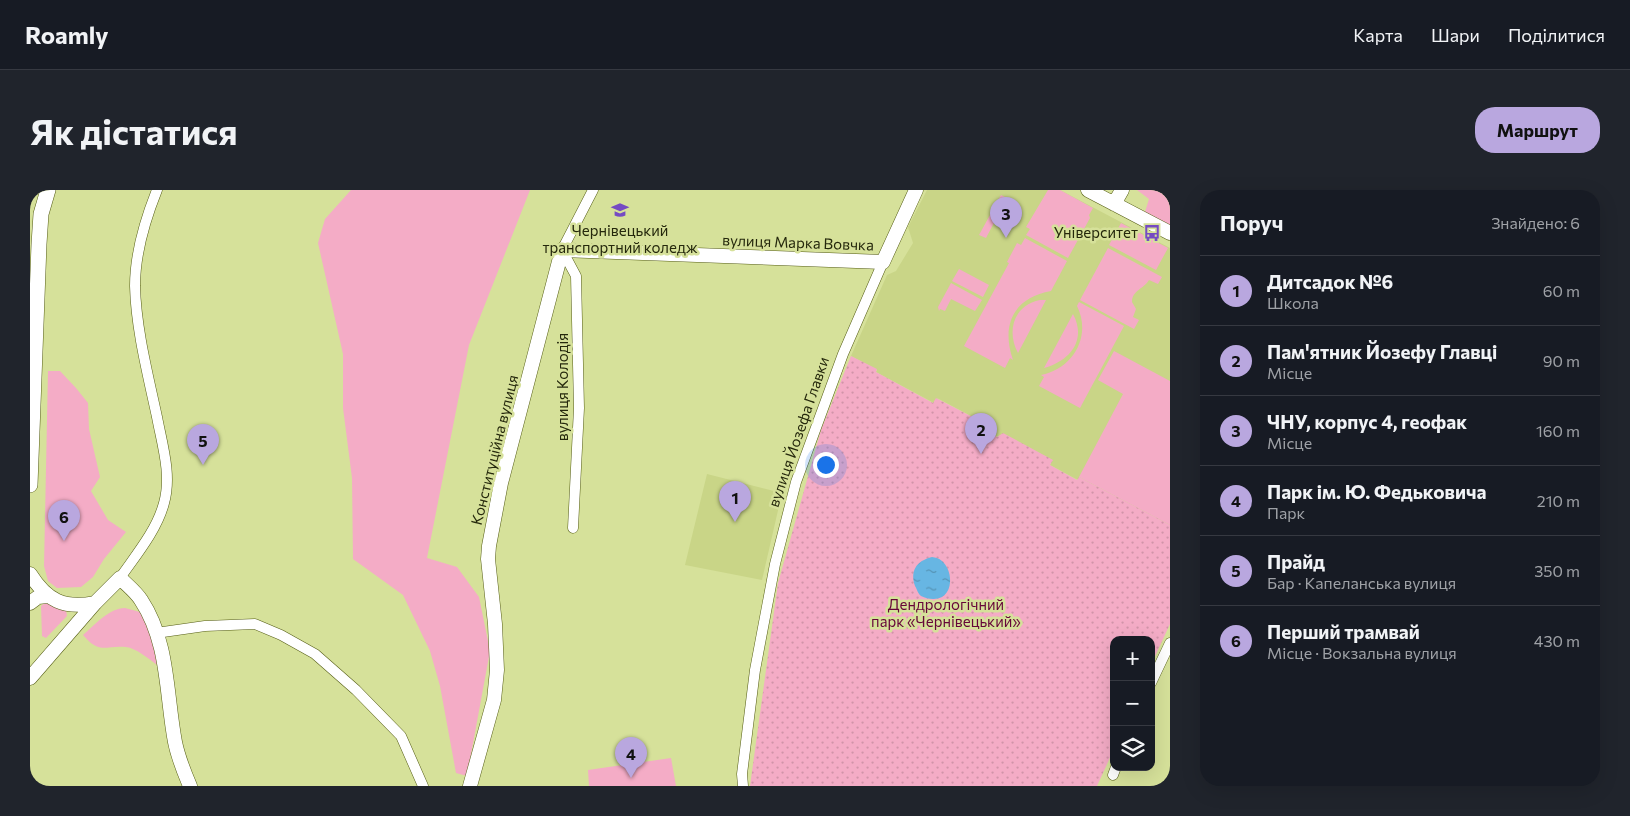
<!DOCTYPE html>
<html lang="uk">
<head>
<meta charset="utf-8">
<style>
  :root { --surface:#171b24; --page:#20242c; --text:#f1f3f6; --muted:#9ea1a6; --line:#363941; --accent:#b9a7df }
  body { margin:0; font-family:Commissioner,sans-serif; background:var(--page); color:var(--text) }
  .controls { position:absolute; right:15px; bottom:15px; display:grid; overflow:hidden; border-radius:10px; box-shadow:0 5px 20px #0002 }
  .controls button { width:45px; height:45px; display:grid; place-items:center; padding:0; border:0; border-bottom:1px solid var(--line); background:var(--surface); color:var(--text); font:25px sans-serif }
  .you { position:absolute; left:795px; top:274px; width:18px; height:18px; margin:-12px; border:4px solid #fff; border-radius:50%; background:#1a73e8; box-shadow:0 0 0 8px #1a73e833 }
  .badge { display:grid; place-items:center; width:32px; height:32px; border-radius:50%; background:var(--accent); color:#111; font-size:16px; font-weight:700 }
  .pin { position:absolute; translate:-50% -41px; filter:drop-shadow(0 1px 2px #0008) }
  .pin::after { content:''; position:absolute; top:26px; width:18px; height:15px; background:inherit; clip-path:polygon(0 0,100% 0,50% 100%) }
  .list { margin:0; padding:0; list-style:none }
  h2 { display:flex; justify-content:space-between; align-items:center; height:65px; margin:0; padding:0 20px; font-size:21px }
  h2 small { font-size:16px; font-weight:400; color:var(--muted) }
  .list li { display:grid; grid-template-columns:32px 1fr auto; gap:15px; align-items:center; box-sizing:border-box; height:70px; padding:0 20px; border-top:1px solid var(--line) }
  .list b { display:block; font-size:19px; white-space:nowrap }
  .list p { margin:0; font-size:16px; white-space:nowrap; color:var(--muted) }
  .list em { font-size:16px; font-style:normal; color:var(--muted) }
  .icon { flex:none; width:28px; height:28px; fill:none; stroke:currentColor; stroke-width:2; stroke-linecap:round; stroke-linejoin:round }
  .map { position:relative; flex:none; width:1140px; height:596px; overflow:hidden; border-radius:20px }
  header { display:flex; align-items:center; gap:30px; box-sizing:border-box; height:70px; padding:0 25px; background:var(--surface); border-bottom:1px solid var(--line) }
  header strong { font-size:24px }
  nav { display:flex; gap:28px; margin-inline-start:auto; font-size:18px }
  .intro { display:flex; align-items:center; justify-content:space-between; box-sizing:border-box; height:120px; padding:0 30px }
  h1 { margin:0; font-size:35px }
  .button { padding:12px 22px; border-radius:20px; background:var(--accent); color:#111; font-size:18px; font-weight:700 }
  main { display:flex; gap:30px; padding:0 30px }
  aside { flex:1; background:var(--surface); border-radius:20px; box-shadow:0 5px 20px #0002 }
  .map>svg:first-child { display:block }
  .built { fill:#c9d587 }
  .green { fill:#f4acc6 }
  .garden { fill:url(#garden-dots) }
  .water { fill:url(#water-ripples) }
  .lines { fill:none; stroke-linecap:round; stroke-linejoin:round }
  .street-casing { stroke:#555d15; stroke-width:11 }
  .secondary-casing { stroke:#555d15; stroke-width:15 }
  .primary-casing { stroke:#555d15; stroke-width:16 }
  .street { stroke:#fff; stroke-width:10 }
  .secondary { stroke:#fff; stroke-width:14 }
  .primary { stroke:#fff; stroke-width:15 }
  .labels { text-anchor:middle; stroke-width:5; stroke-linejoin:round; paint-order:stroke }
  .poi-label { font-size:15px; fill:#25280c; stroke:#d6e19a }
  .street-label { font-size:15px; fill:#25280c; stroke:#d6e19a }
  .park-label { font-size:15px; fill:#660639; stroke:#d6e19a }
</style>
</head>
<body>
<header>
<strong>Roamly</strong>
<nav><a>Карта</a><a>Шари</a><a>Поділитися</a></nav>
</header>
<div class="intro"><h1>Як дістатися</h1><a class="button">Маршрут</a></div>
<main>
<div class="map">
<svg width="1140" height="596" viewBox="0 0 1140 596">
  <defs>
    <pattern id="garden-dots" width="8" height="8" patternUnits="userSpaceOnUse" patternTransform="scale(1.25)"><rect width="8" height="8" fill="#f4acc6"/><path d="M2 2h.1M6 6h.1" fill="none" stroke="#d194a9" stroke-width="1.8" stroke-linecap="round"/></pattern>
    <pattern id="water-ripples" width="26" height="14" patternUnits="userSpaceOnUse" patternTransform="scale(1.25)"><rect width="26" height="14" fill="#67b6e3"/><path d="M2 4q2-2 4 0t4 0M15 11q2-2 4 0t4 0" fill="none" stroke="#5594b6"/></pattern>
  </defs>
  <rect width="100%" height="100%" fill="#d6e19a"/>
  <path class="built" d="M 897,0 L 1030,0 L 1140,58 L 1140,335 L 1049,287 L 1048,290 L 1020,275 L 1022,270 L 955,241 L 956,234 L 907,208 L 904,213 L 846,182 L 847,180 L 821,166 L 857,85 L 866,81 L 883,53 L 878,37 Z
    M 677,284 L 752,303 L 732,390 L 655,375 Z"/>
  <path class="green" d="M 321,0 L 500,0 L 439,155 L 397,368 L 427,377 L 449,407 L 460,461 L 437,586 L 426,583 L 410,496 L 400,461 L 373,405 L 323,369 L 322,288 L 313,218 L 313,164 L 288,53 L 295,29 Z
    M 1018,0 L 1030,0 L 1063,18 L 1059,25 L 1060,28 L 1038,68 L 996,45 L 1000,39 L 996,37 Z
    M 1107,0 L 1140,0 L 1140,35 L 1115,22 L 1119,9 Z
    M 971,5 L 977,8 L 956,48 L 949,45 Z
    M 1091,33 L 1138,58 L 1126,80 L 1079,55 Z
    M 995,48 L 1037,71 L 1021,101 C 983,108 971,135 983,170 L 980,168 L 975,178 L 934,156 L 979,73 L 977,72 L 987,53 L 991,55 Z
    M 1078,58 L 1132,87 L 1128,94 L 1119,90 C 1114,99 1102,100 1102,112 L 1106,119 L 1103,127 L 1109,130 L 1104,139 L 1050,110 Z
    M 929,79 L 959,95 L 953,107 L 922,91 Z
    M 921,93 L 952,110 L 945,121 L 921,109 L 915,121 L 910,119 L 909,121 L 908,117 Z
    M 1010,110 L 1016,110 L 988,163 C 976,141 984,115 1010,110 Z
    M 1049,112 L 1094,136 L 1050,218 L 1009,196 L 1014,187 L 1011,185 C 1043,179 1062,146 1047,116 Z
    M 1043,124 C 1057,150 1040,171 1014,178 Z
    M 1084,161 L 1140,191 L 1140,335 L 1049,287 L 1093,204 L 1068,190 Z
    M 18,181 L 30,181 L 46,198 L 58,213 L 59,239 L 70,287 L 61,301 L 78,330 L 96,342 L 74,369 L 63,387 L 51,397 L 27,398 L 18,391 L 14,376 Z
    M 16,412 L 36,420 L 37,426 L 16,448 L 12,446 L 11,416 Z
    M 95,418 L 110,422 L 121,444 L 127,475 C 119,469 106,458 96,457 C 75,455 70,465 53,445 C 65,435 79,418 95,418 Z
    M 641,568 L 646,596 L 559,596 L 558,580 Z"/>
  <path class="garden" d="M 821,166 L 847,179 L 846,182 L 903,213 L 906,208 L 956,234 L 956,241 L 967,247 L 973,243 L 1023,270 L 1020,275 L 1047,290 L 1049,287 L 1140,335 L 1140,434 L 1121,475 L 1121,450 L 1084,450 L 1084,559 L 1067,596 L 720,596 L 748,393 L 791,240 Z"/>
  <path class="water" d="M 902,367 C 924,368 928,410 903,409 C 899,409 895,408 891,406 C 888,404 887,399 885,396 C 880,381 886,371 902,367 Z"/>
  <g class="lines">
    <g class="street-casing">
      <path id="street" d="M 543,338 L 549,218 L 546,86 L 532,60 L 563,0
        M 90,388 C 106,365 127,340 134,313 C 142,285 132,254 127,227 C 118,185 106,139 105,96 C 105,63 115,30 127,0
        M 126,443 L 175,436 L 225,434 L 251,445 L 285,464 L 326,500 L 371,546 L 393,596
        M 1121,493 L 1140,453
        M 1083,585 L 1086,577
        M 713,596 L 712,584 L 725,480 L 745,374 L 766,292 L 813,164 L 853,72"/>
    </g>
    <g class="secondary-casing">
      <path id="secondary" d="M 1058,0 L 1140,43
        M 1084,14 L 1092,0
        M 0,384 C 17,411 34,419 65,413
        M 0,413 L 8,407 L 17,406
        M 0,488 L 65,413 L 90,388 C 97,395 106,402 111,410 C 139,452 136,505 145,552 C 148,567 154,582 160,596
        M 440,596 L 464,510 L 467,480 L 465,434 L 458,369 L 459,356 L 471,293 L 532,60 L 853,72 L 886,0"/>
    </g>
    <g class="primary-casing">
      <path id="primary" d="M 0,295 L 9,54 L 11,24 L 18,0"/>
    </g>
    <use href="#street" class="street"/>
    <use href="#secondary" class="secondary"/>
    <use href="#primary" class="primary"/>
  </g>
  <defs>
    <g id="university-bare" transform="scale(1.35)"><path d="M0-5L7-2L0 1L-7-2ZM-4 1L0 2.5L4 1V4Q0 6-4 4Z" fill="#754bc3" stroke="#d6e19a" stroke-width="2.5" paint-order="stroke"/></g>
    <g id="bus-bare" transform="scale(1.35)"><path d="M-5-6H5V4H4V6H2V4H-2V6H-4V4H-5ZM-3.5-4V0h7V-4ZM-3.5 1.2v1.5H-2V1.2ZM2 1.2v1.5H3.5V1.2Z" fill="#754bc3" stroke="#d6e19a" stroke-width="2.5" paint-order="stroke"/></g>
  </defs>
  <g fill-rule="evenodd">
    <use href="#university-bare" x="590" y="20"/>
    <use href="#bus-bare" x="1122" y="43"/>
  </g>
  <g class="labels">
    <g class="poi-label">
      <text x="590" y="46">Чернівецький<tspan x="590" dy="17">транспортний коледж</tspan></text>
      <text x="1108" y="48" text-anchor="end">Університет</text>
    </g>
    <g class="street-label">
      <text transform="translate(768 53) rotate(2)" y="5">вулиця Марка Вовчка</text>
      <text transform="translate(533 197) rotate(-90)" y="5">вулиця Колодія</text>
      <text transform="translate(769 242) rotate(-71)" y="5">вулиця Йозефа Главки</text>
      <text transform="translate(465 260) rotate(-76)" y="5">Конституційна вулиця</text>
    </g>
    <g class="park-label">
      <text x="916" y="420">Дендрологічний<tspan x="916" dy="17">парк «Чернівецький»</tspan></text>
    </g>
  </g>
</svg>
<div class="controls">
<button>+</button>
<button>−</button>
<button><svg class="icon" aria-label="layers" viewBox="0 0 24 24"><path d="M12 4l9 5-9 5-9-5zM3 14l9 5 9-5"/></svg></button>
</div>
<div class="you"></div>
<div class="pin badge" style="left:705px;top:332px">1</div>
<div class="pin badge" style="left:951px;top:264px">2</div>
<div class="pin badge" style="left:976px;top:48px">3</div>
<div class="pin badge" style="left:601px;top:588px">4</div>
<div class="pin badge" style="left:173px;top:275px">5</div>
<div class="pin badge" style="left:34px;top:351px">6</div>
</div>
<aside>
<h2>Поруч<small>Знайдено: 6</small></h2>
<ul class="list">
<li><span class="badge">1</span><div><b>Дитсадок №6</b><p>Школа</p></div><em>60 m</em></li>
<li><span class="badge">2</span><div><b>Пам'ятник Йозефу Главці</b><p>Місце</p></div><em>90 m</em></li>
<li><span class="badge">3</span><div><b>ЧНУ, корпус 4, геофак</b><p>Місце</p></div><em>160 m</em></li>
<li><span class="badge">4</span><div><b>Парк ім. Ю. Федьковича</b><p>Парк</p></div><em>210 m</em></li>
<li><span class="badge">5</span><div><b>Прайд</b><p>Бар · Капеланська вулиця</p></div><em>350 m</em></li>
<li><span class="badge">6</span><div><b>Перший трамвай</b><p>Місце · Вокзальна вулиця</p></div><em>430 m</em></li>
</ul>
</aside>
</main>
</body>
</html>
